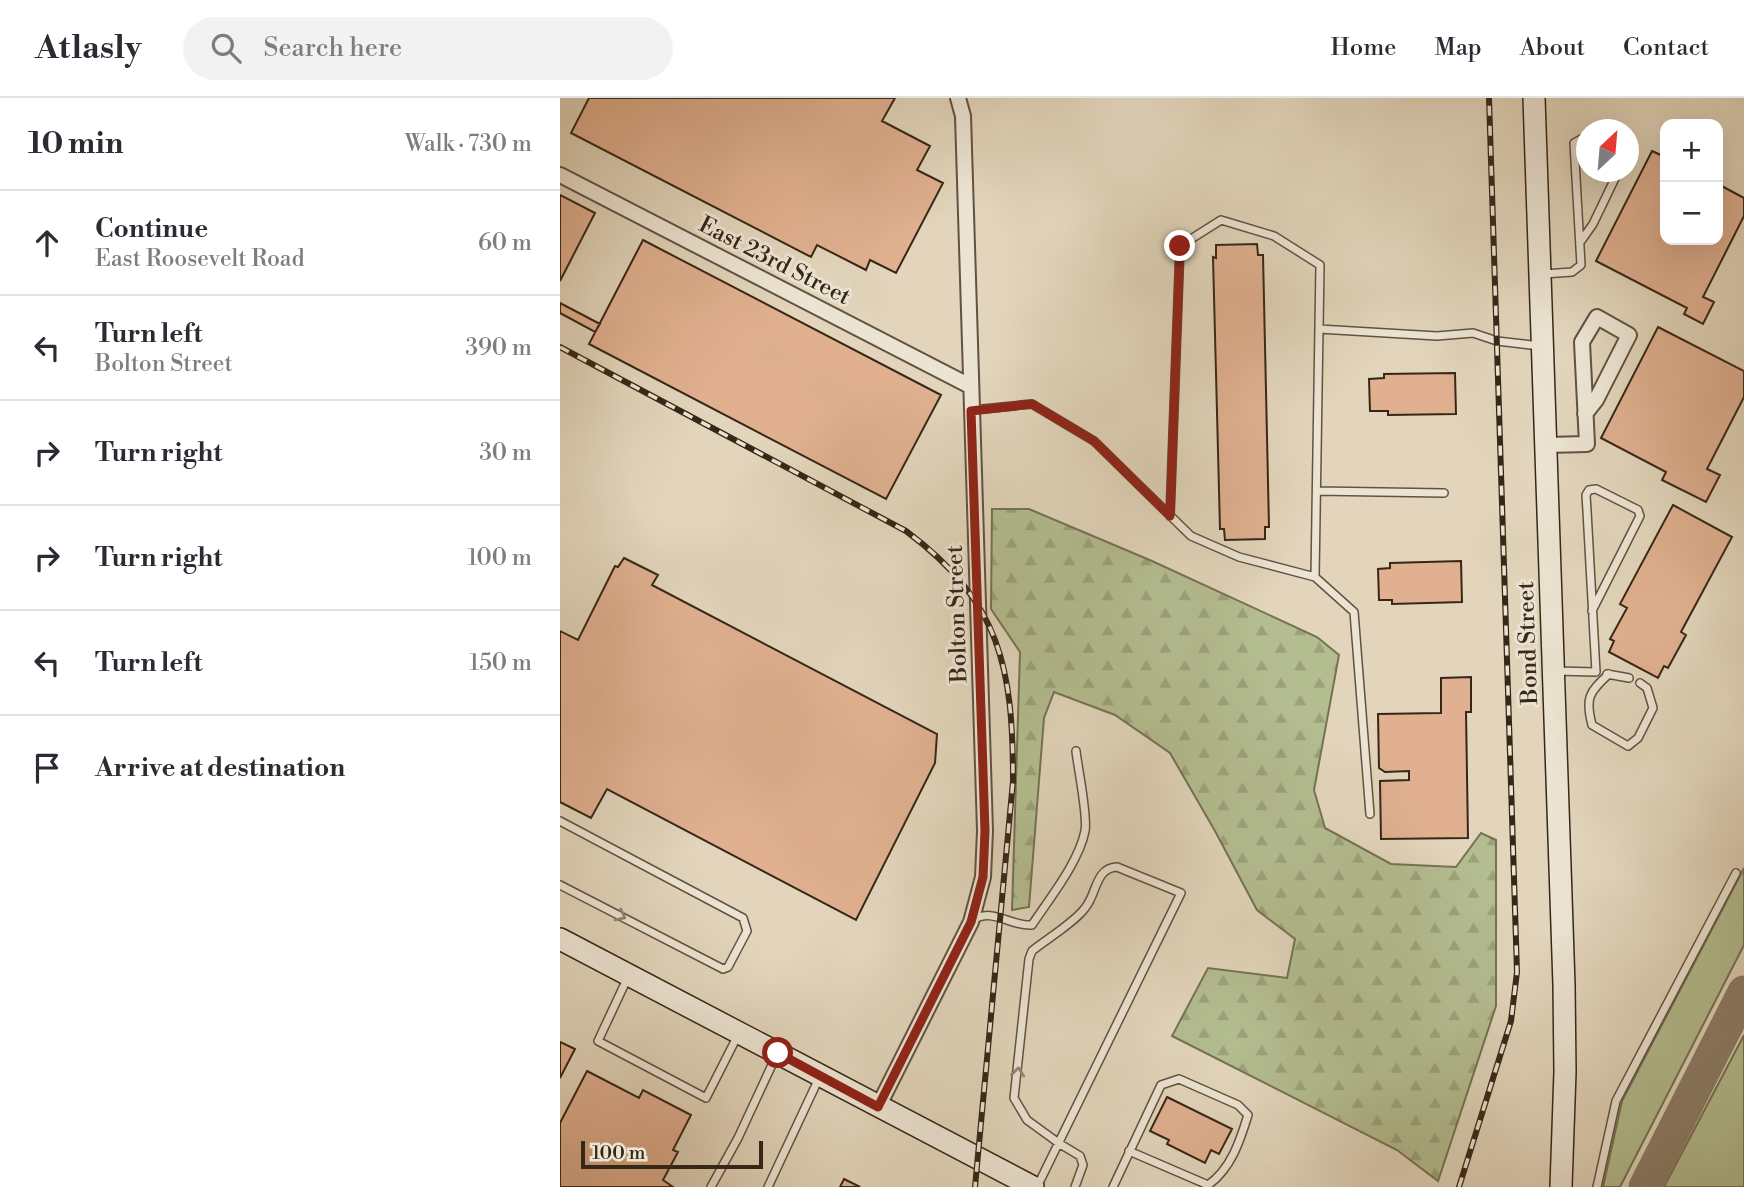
<!DOCTYPE html>
<html lang="en">
<head>
<meta charset="utf-8">
<style>
  :root { --surface:#fff; --page:#f2f2f3; --text:#2b2b33; --muted:#7c7c81; --line:#e1e1e2 }
  body { margin:0; font-family:"Libre Bodoni",serif; background:var(--page); color:var(--text) }
  .controls { position:absolute; right:21px; top:21px; display:grid; overflow:hidden; border-radius:14px; box-shadow:0 7px 28px #0002 }
  .controls button { width:63px; height:63px; display:grid; place-items:center; padding:0; border:0; border-bottom:2px solid var(--line); background:var(--surface); color:var(--text); font:35px sans-serif }
  .compass { position:absolute; left:1016px; top:21px; width:63px; height:63px; border-radius:50%; background:var(--surface); box-shadow:0 7px 28px #0002; rotate:26deg }
  .scale { position:absolute; left:21px; bottom:18px; width:182px; box-sizing:border-box; padding-left:7px; border:4px solid #372717; border-top:0; font-size:19px; line-height:24px; white-space:nowrap; color:#372717; -webkit-text-stroke:5px #ece4d3; paint-order:stroke }
  .stop { position:absolute; width:21px; height:21px; margin:-16px; border:5px solid #8f2418; border-radius:50%; background:#fff }
  .stop.end { background:#8f2418; border-color:#fff; box-shadow:0 2px 7px #0008 }
  .list { margin:0; padding:0; list-style:none }
  h2 { display:flex; justify-content:space-between; align-items:center; height:91px; margin:0; padding:0 28px; font-size:30px }
  h2 small { font-size:23px; font-weight:400; color:var(--muted) }
  .list li { display:grid; grid-template-columns:46px 1fr auto; gap:21px; align-items:center; box-sizing:border-box; height:105px; padding:0 28px; border-top:2px solid var(--line) }
  .list b { display:block; font-size:26px; white-space:nowrap }
  .list p { margin:0; font-size:23px; white-space:nowrap; color:var(--muted) }
  .list em { font-size:23px; font-style:normal; color:var(--muted) }
  .icon { flex:none; width:38px; height:38px; fill:none; stroke:currentColor; stroke-width:2; stroke-linecap:round; stroke-linejoin:round }
  .map { position:relative; flex:none; width:1184px; height:1089px; overflow:hidden }
  header { display:flex; align-items:center; gap:42px; box-sizing:border-box; height:98px; padding:0 35px; background:var(--surface); border-bottom:2px solid var(--line) }
  header strong { font-size:33px }
  nav { display:flex; gap:38px; margin-inline-start:auto; font-size:24px }
  .search { width:490px; height:63px; background:var(--page); display:flex; align-items:center; gap:18px; box-sizing:border-box; padding:0 24px; border-radius:38px; color:var(--muted); font-size:26px }
  main { display:flex }
  aside { flex:1; background:var(--surface) }
  .map>svg:first-child { display:block }
  .green { fill:#b3bd90; stroke:#757254; stroke-width:2 }
  .forest { fill:url(#forest-firs); stroke:#757254; stroke-width:2 }
  .lines { fill:none; stroke-linecap:round; stroke-linejoin:round }
  .taxiway { stroke:#8c7e69; stroke-width:33 }
  .building { fill:#e0b090; stroke:#372717; stroke-width:2 }
  .lane-casing { stroke:#625240; stroke-width:10 }
  .street-casing { stroke:#625240; stroke-width:18 }
  .secondary-casing { stroke:#372717; stroke-width:24 }
  .lane { stroke:#ece4d3; stroke-width:7 }
  .street { stroke:#ece4d3; stroke-width:14 }
  .secondary { stroke:#ece4d3; stroke-width:21 }
  .rail-casing { stroke:#372717; stroke-width:6 }
  .rail { stroke:#ece4d3; stroke-width:3.5; stroke-dasharray:10; stroke-linecap:butt }
  .oneway { stroke:#928675 }
  .route { stroke:#8f2418; stroke-width:9 }
  .labels { text-anchor:middle; stroke-width:6; stroke-linejoin:round; paint-order:stroke }
  .street-label { font-size:23px; fill:#372717; stroke:#ece4d3 }
</style>
</head>
<body>
<header>
<strong>Atlasly</strong>
<div class="search"><svg class="icon" aria-label="search" viewBox="0 0 24 24"><circle cx="10" cy="10" r="6"/><path d="M15 15l6 6"/></svg>Search here</div>
<nav><a>Home</a><a>Map</a><a>About</a><a>Contact</a></nav>
</header>
<main>
<aside>
<h2>10 min<small>Walk · 730 m</small></h2>
<ul class="list">
<li><svg class="icon" aria-label="ahead" viewBox="0 0 24 24"><path d="M12 20V5M6 11l6-6 6 6"/></svg><div><b>Continue</b><p>East Roosevelt Road</p></div><em>60 m</em></li>
<li><svg class="icon" aria-label="left" viewBox="0 0 24 24"><path d="M17 20v-9H6M10 6l-5 5 5 5"/></svg><div><b>Turn left</b><p>Bolton Street</p></div><em>390 m</em></li>
<li><svg class="icon" aria-label="right" viewBox="0 0 24 24"><path d="M7 20v-9h11M14 6l5 5-5 5"/></svg><div><b>Turn right</b></div><em>30 m</em></li>
<li><svg class="icon" aria-label="right" viewBox="0 0 24 24"><path d="M7 20v-9h11M14 6l5 5-5 5"/></svg><div><b>Turn right</b></div><em>100 m</em></li>
<li><svg class="icon" aria-label="left" viewBox="0 0 24 24"><path d="M17 20v-9H6M10 6l-5 5 5 5"/></svg><div><b>Turn left</b></div><em>150 m</em></li>
<li><svg class="icon" aria-label="arrive" viewBox="0 0 24 24"><path d="M6 21V4h12l-3 4 3 4H6"/></svg><div><b>Arrive at destination</b></div></li>
</ul>
</aside>
<div class="map">
<svg width="1184" height="1089" viewBox="0 0 1184 1089">
  <defs>
    <pattern id="forest-firs" width="22" height="20" patternUnits="userSpaceOnUse" patternTransform="scale(1.75)"><rect width="22" height="20" fill="#b3bd90"/><path d="M5 1l3.5 6h-7zM16 11l3.5 6h-7z" fill="#9ba27b"/></pattern>
  </defs>
  <rect width="100%" height="100%" fill="#e2d5bb"/>
  <filter id="stains"><feTurbulence type="fractalNoise" baseFrequency=".00286" numOctaves="4"/><feColorMatrix values="0 0 0 0 .2 0 0 0 0 .09 0 0 0 0 .02 0 0 0 .5 -.17"/></filter>
  <radialGradient id="worn" r=".72"><stop offset=".6" stop-color="#630" stop-opacity="0"/><stop offset="1" stop-color="#630" stop-opacity=".3"/></radialGradient>
  <path class="green" d="M 1184,770 L 1184,847 L 1060,1089 L 1043,1089 L 1062,1003 Z
    M 1184,937 L 1184,1089 L 1104,1089 L 1105,1087 Z"/>
  <path class="forest" d="M 432,411 L 469,411 L 592,463 L 757,539 L 779,557 L 754,692 L 765,730 L 831,766 L 896,769 L 921,735 L 936,742 L 936,908 L 878,1083 L 837,1052 L 612,938 L 648,870 L 727,880 L 735,841 L 697,812 L 655,733 L 610,655 L 555,617 L 494,594 L 484,620 L 469,809 L 452,812 L 460,554 L 431,511 Z"/>
  <g class="lines">
    <path class="taxiway" d="M 1085,1089 L 1184,894"/>
  </g>
  <path class="building" d="M 29,0 L 335,0 L 322,23 L 370,48 L 357,72 L 383,85 L 336,175 L 310,162 L 306,172 L 257,147 L 251,159 L 11,35 Z
    M 1092,53 L 1105,59 L 1105,142 L 1158,142 L 1158,86 L 1184,100 L 1184,118 L 1143,199 L 1154,204 L 1143,226 L 1124,216 L 1127,210 L 1036,163 Z
    M 0,97 L 35,115 L 0,183 Z
    M 83,142 L 381,297 L 326,401 L 29,246 Z
    M 697,146 L 698,157 L 703,157 L 709,429 L 705,429 L 705,441 L 665,442 L 664,431 L 660,431 L 653,159 L 656,160 L 656,147 Z
    M 0,205 L 40,226 L 35,234 L 0,215 Z
    M 1098,229 L 1184,273 L 1184,299 L 1147,371 L 1160,377 L 1146,404 L 1102,382 L 1106,374 L 1041,340 Z
    M 895,275 L 896,316 L 828,317 L 828,313 L 810,313 L 809,281 L 824,280 L 824,276 Z
    M 1113,407 L 1172,439 L 1121,534 L 1126,537 L 1108,570 L 1104,568 L 1098,580 L 1049,554 L 1054,543 L 1050,541 L 1067,510 L 1060,506 Z
    M 64,460 L 98,477 L 92,487 L 377,636 L 375,665 L 296,822 L 47,691 L 31,720 L 0,704 L 0,533 L 18,542 L 55,468 L 58,469 Z
    M 901,463 L 902,504 L 832,506 L 832,502 L 819,502 L 818,471 L 830,470 L 830,465 Z
    M 911,579 L 911,614 L 906,614 L 908,740 L 821,741 L 820,683 L 849,682 L 849,673 L 825,674 L 819,670 L 818,616 L 881,615 L 881,580 Z
    M 0,944 L 15,951 L 0,980 Z
    M 27,973 L 79,1000 L 83,992 L 131,1017 L 113,1052 L 118,1054 L 103,1082 L 113,1089 L 0,1089 L 0,1025 Z
    M 607,999 L 672,1031 L 659,1056 L 651,1052 L 645,1065 L 607,1046 L 609,1042 L 590,1033 Z
    M 284,1081 L 300,1089 L 280,1089 Z"/>
  <g class="lines">
    <g class="lane-casing">
      <path id="lane" d="M 1021,143 L 1033,126 L 1058,74
        M 984,176 L 1012,174 L 1021,167 L 1014,45 L 1023,40 L 1026,42
        M 759,231 L 877,238 L 913,235 L 937,243 L 980,248
        M 412,312 L 472,306 L 534,343 L 631,438 L 679,459 L 755,479 L 760,167 L 714,138 L 661,122 L 620,148 L 610,418
        M 757,393 L 884,395
        M 755,479 L 794,514 L 810,716
        M 995,573 L 1036,574 L 1027,413 L 1026,397 L 1029,392 L 1036,391 L 1078,412 L 1080,418 L 1032,513
        M 1047,576 L 1069,580
        M 1049,576 C 1029,594 1025,600 1032,627 L 1068,648 L 1078,640 L 1093,610 L 1087,590 L 1080,585
        M 0,723 L 183,820 L 187,833 L 168,869 L 163,871 L 0,787
        M 411,823 C 433,808 450,829 472,827 C 489,801 519,764 525,733 C 528,718 518,671 516,653
        M 67,881 L 38,943 L 146,1000 L 178,937
        M 151,1089 L 178,1040 L 217,956
        M 208,1089 L 260,978
        M 477,1089 L 621,795 L 557,769 C 535,770 537,796 525,810 C 515,824 487,841 472,853 L 469,861 L 454,1000 L 467,1022 L 500,1046 L 520,1058 L 523,1067 L 515,1089
        M 553,1089 L 601,987 L 619,981 L 678,1007 L 688,1017 C 680,1043 671,1071 648,1087 L 569,1053
        M 1037,1089 L 1056,1003 L 1176,775"/>
    </g>
    <g class="street-casing">
      <path id="street" d="M 0,77 L 410,288
        M 986,347 L 1027,346 L 1022,244 L 1037,219 L 1069,237 L 1036,302 L 1025,316
        M 318,1009 L 411,824 L 423,779 L 425,733 L 403,18 L 398,0"/>
    </g>
    <g class="secondary-casing">
      <path id="secondary" d="M 974,0 L 1004,887 L 1005,974 L 1001,1089
        M 0,841 L 473,1089"/>
    </g>
    <use href="#lane" class="lane"/>
    <use href="#street" class="street"/>
    <use href="#secondary" class="secondary"/>
    <g class="rail-casing">
      <path id="rail" d="M 0,249 L 346,433 C 441,504 453,570 453,683 L 415,1089
        M 899,1089 L 951,923 L 957,874 L 929,0"/>
    </g>
    <use href="#rail" class="rail"/>
  </g>
  <defs><path id="oneway-chevron" d="M-2-3.5L2.5 0L-2 3.5" fill="none" stroke-width="1.6" stroke-linecap="round" stroke-linejoin="round" transform="scale(1.75)"/></defs>
  <g class="oneway">
    <use href="#oneway-chevron" transform="translate(61 818) rotate(27)"/>
    <use href="#oneway-chevron" transform="translate(458 974) rotate(-84)"/>
  </g>
  <g class="lines">
    <path class="route" d="M 218,955 L 318,1009 L 411,824 L 423,779 L 425,733 L 411,313 L 472,306 L 534,343 L 610,418 L 620,148"/>
  </g>
  <g class="labels">
    <g class="street-label">
      <text transform="translate(215 162) rotate(27)" y="8">East 23rd Street</text>
      <text transform="translate(396 516) rotate(-92)" y="8">Bolton Street</text>
      <text transform="translate(967 545) rotate(-92)" y="8">Bond Street</text>
    </g>
  </g>
  <rect width="100%" height="100%" filter="url(#stains)"/>
  <rect width="100%" height="100%" fill="url(#worn)"/>
</svg>
<div class="controls">
<button>+</button>
<button>−</button>
</div>
<svg class="compass" viewBox="-18 -18 36 36"><path d="M0-13l5 13h-10z" fill="#e53935"/><path d="M0 13l5-13h-10z" fill="#7c7c81"/></svg>
<div class="scale">100 m</div>
<div class="stop" style="left:218px;top:955px"></div>
<div class="stop end" style="left:620px;top:148px"></div>
</div>
</main>
</body>
</html>
